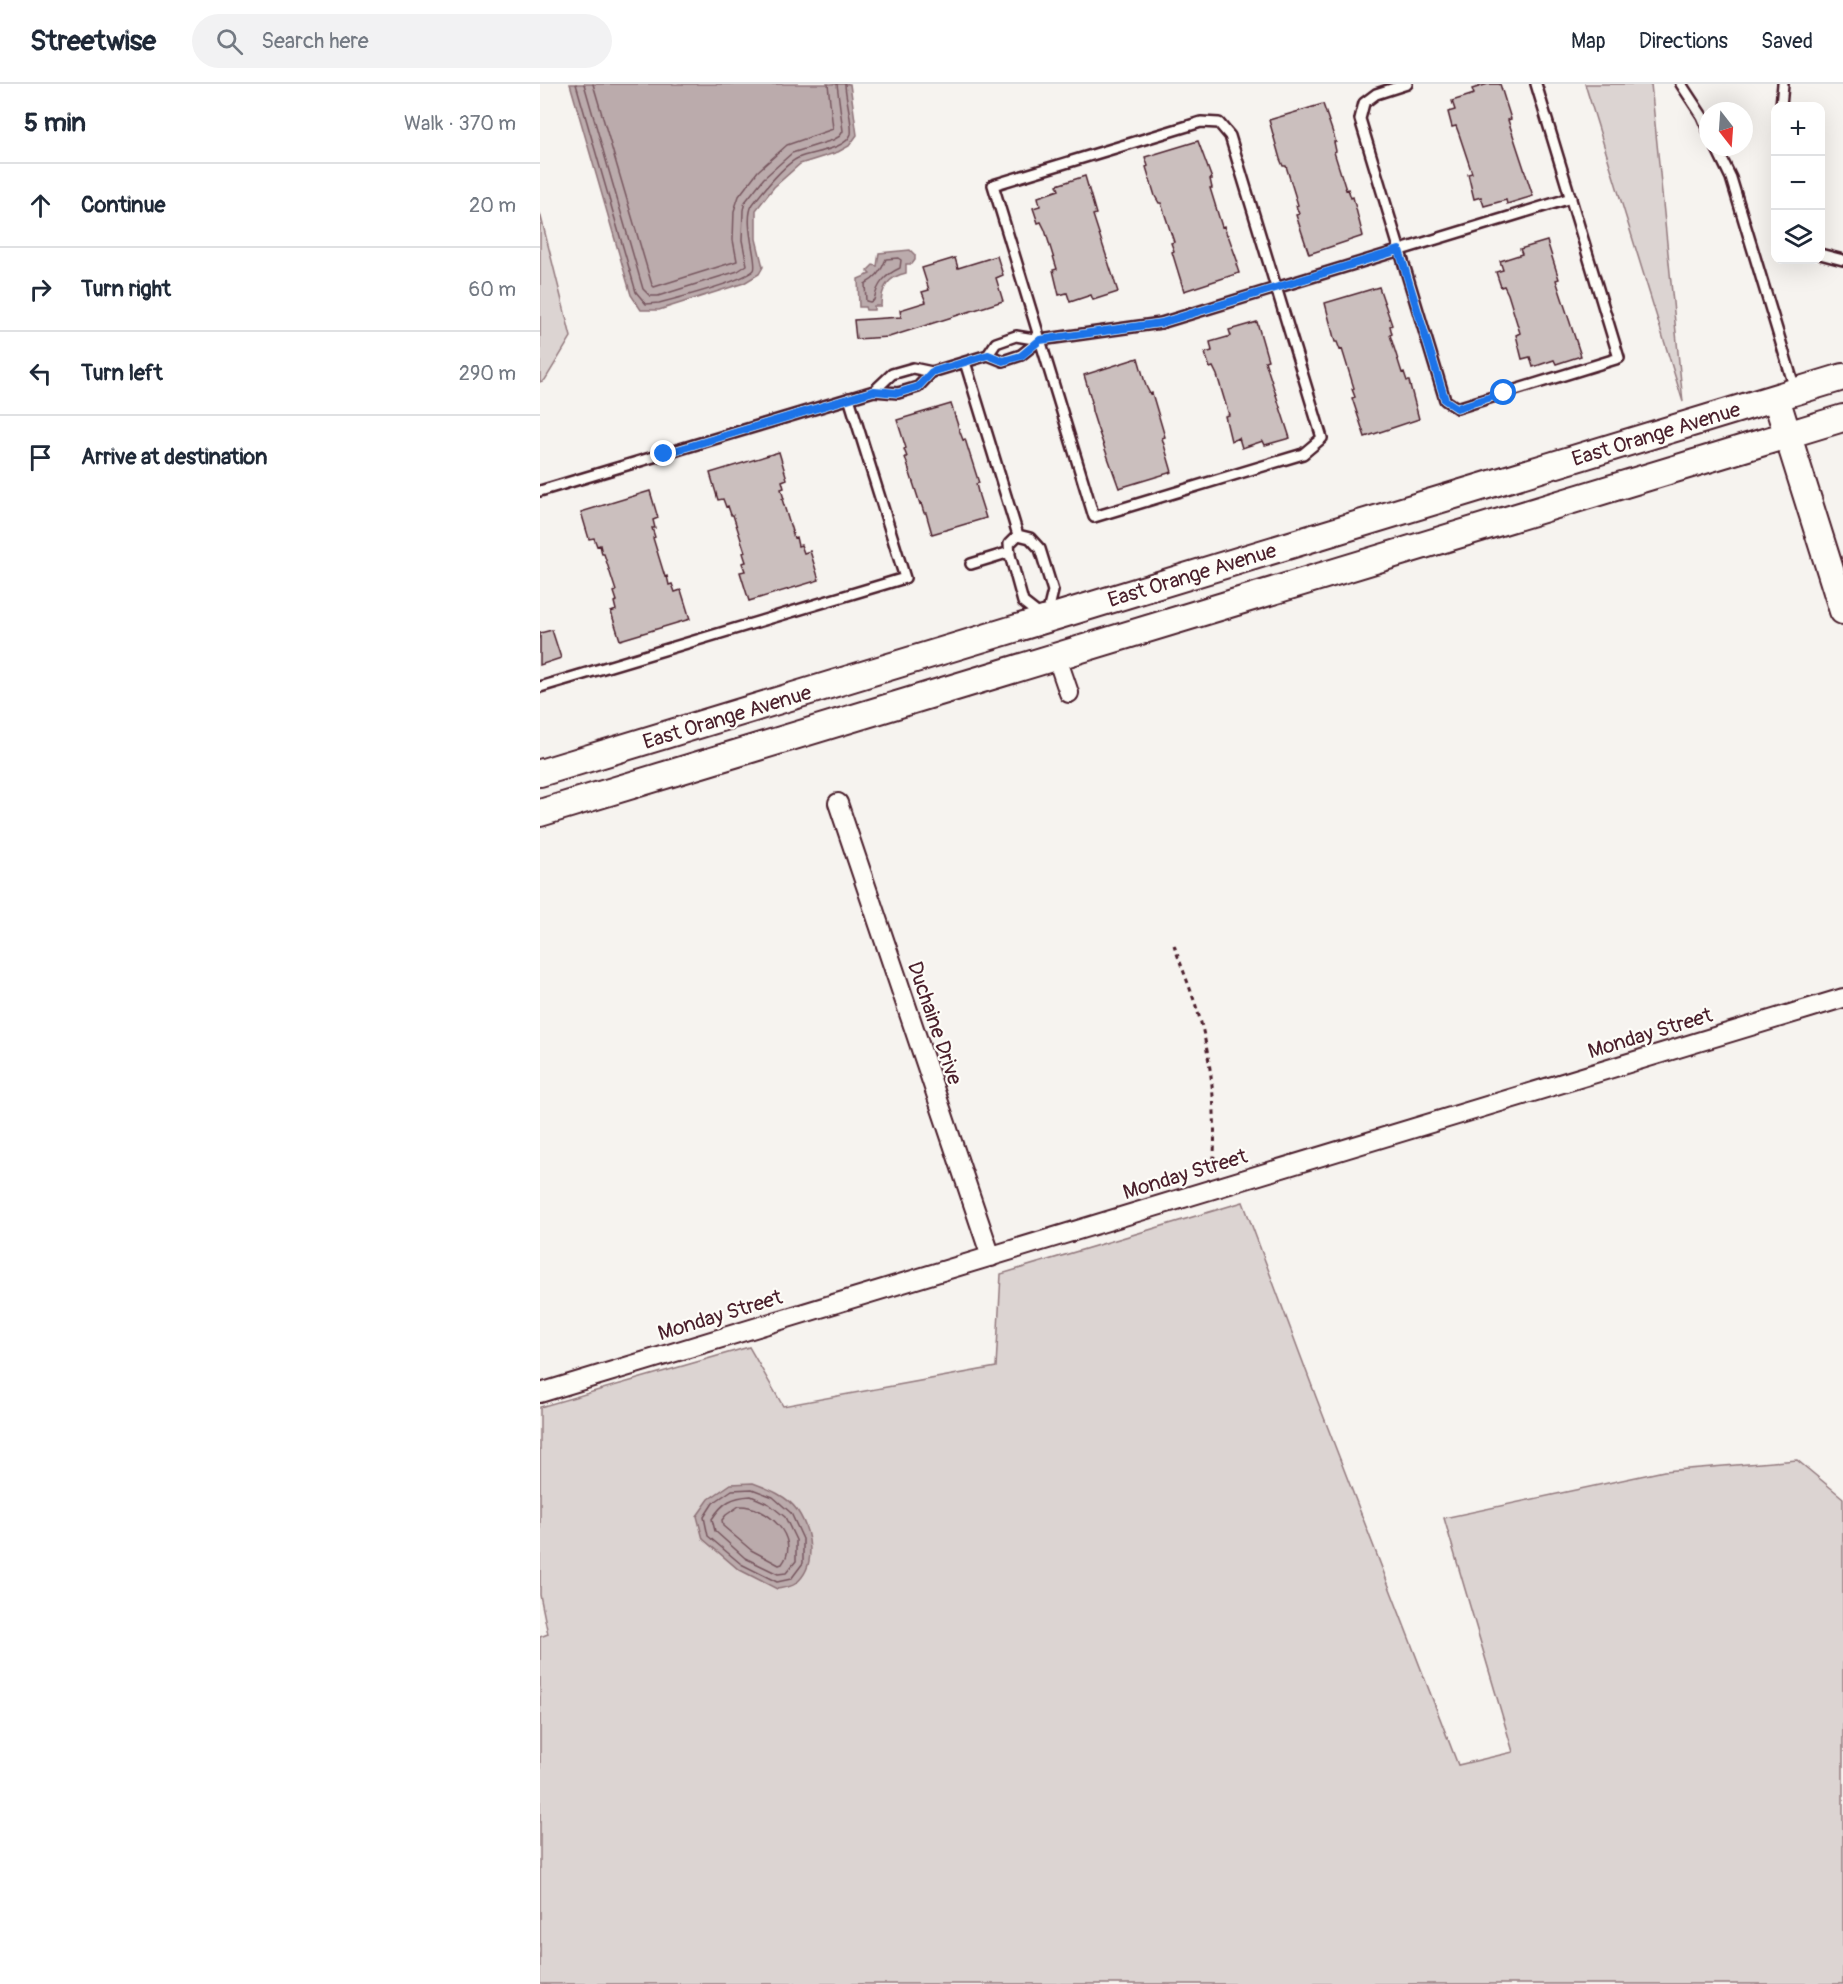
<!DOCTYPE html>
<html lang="en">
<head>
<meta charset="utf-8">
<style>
  :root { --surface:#fff; --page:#f2f2f3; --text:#1f2937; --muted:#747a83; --line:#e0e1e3 }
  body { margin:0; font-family:Pangolin,sans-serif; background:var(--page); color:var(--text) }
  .controls { position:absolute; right:18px; top:18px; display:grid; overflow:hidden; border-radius:12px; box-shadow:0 6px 24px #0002 }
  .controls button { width:54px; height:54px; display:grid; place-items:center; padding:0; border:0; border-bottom:2px solid var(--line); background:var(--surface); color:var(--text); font:30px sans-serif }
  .compass { position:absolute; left:1159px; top:18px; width:54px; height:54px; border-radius:50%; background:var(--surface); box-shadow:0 6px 24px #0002; rotate:163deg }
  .stop { position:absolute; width:18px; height:18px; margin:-14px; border:4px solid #1a73e8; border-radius:50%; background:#fff }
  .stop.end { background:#1a73e8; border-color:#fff; box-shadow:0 2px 6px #0008 }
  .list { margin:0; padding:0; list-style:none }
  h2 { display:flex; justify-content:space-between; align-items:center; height:78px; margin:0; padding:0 24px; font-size:26px }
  h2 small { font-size:20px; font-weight:400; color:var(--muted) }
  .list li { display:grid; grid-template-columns:39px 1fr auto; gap:18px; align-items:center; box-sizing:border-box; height:84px; padding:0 24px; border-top:2px solid var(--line) }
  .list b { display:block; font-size:22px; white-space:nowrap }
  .list em { font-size:20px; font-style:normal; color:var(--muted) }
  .icon { flex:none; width:33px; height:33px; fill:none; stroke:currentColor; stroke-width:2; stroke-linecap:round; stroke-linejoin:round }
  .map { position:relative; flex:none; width:1303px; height:1900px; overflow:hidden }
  header { display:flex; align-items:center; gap:36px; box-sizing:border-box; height:84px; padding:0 30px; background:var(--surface); border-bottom:2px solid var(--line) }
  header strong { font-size:28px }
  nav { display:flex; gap:33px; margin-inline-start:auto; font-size:21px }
  .search { width:420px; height:54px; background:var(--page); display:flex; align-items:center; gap:15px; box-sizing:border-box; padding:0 21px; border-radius:33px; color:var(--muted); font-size:22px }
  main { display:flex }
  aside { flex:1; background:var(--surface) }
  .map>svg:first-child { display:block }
  .green { fill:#dcd4d2; stroke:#937a7e; stroke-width:1.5 }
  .water { fill:#bbabac; stroke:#8e7378; stroke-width:1.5 }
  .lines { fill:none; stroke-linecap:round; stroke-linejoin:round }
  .shore { stroke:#77575f; stroke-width:1.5 }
  .building { fill:#cbbfbe; stroke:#4a1f2b; stroke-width:1.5 }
  .lane-casing { stroke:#4a1f2b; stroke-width:14 }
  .street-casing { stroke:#4a1f2b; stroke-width:22 }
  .secondary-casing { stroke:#4a1f2b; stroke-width:30 }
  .path { stroke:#4a1f2b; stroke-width:3; stroke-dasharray:4.5 4.5; stroke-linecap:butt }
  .lane { stroke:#fdfcf7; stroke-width:9 }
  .street { stroke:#fdfcf7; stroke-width:18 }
  .secondary { stroke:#fdfcf7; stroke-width:26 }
  .route { stroke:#1a73e8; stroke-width:8 }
  .labels { text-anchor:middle; stroke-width:4.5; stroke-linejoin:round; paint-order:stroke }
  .street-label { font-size:21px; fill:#4a1f2b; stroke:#fdfcf7 }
</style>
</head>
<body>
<header>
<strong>Streetwise</strong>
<div class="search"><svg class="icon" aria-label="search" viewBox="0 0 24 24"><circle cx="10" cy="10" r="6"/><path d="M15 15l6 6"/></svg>Search here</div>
<nav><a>Map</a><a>Directions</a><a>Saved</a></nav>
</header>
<main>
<aside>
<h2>5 min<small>Walk · 370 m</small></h2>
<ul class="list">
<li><svg class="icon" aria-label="ahead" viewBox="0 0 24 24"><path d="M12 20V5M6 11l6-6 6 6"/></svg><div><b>Continue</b></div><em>20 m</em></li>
<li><svg class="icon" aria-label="right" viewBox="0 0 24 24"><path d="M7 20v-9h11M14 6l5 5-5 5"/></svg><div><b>Turn right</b></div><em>60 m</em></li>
<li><svg class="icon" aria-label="left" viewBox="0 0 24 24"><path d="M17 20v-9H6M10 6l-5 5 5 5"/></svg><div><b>Turn left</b></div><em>290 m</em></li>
<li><svg class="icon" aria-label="arrive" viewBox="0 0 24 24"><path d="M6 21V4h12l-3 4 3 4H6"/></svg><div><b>Arrive at destination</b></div></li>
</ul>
</aside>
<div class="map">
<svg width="1303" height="1900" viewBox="0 0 1303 1900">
  <rect width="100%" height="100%" fill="#f6f3ef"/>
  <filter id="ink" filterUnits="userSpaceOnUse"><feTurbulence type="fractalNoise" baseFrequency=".0167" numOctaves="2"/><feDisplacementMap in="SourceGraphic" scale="12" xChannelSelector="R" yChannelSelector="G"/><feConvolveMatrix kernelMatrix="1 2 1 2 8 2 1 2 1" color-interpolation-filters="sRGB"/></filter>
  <g filter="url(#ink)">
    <path class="green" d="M 1045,0 L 1111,0 L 1143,318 Z
      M 0,129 L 31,253 L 5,296 L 0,298 Z
      M 703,1118 L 776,1313 L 918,1681 L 973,1668 L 904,1434 L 1124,1387 L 1257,1376 L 1303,1414 L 1303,1900 L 0,1900 L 0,1553 L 8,1550 L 0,1511 L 0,1323 L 209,1263 L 243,1322 L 456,1283 L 461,1190 Z"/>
    <path class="water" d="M 30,0 L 310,0 L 317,51 L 309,62 L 298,68 L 260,80 L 234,103 L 216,126 L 216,155 L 223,183 L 219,190 L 204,199 L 119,226 L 101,226 L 91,211 Z
      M 370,166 L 375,171 L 375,176 L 372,180 L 366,180 L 366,189 C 348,193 341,204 341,222 L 334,222 L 334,226 L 326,226 L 325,223 L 319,223 L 318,195 L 330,190 L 327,187 L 333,181 L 337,182 L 339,169 Z
      M 213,1399 C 229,1405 247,1412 257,1426 C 271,1447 278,1482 255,1500 C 251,1503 242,1504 237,1505 L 198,1485 L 163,1455 L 157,1432 L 169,1415 L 191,1400 Z"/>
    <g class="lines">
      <path class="shore" d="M 36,0 L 96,208 L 106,220 L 119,219 C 138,214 202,198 214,186 C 219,181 202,136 213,120 C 223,107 243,81 258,74 C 270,68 306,66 311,50 C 313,41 305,11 305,0
        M 44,0 L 103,205 L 110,212 L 118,212 L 198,187 L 207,181 L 202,156 L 203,126 L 205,118 L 224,94 L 252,69 L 293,56 L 300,52 L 303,47 L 297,0
        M 53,0 L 112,201 L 114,203 L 197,177 L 193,156 L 194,127 L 199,112 L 218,87 L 247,61 L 293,45 L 288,0
        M 358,174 L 361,176 L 360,184 C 345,191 337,200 334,216 L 330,218 L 326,217 L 325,200 C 335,195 342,186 346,175 Z
        M 212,1405 L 233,1413 L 251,1429 L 263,1455 L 263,1479 L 251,1495 L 237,1498 L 201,1480 L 168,1452 L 164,1433 L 173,1419 L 192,1406 Z
        M 211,1412 L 229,1420 L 245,1433 L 256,1456 L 256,1477 L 246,1489 L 238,1490 L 205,1474 L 175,1447 L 172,1435 C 183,1418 192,1413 211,1412 Z
        M 199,1422 C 226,1421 262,1454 242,1480 L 239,1481 L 211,1466 L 183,1442 L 182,1436 L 186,1431 Z"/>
    </g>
    <path class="building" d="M 948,0 L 960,0 L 971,35 L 968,36 L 993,112 L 967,120 L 966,116 L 944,122 L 941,113 L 934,115 L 928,90 L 932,89 L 919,50 L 916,42 L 912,43 L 908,28 L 915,26 L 912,17 L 934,10 L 932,5 Z
      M 783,20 L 796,58 L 794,58 L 796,67 L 794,68 L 806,106 L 808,105 L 811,114 L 813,113 L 823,152 L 769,170 L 756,131 L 759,130 L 756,122 L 758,121 L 746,82 L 743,82 L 740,75 L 729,36 Z
      M 658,57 L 672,95 L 670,95 L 672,104 L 670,104 L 682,143 L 684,142 L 687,151 L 688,151 L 698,179 L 696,180 L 699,189 L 644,207 L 632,168 L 634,167 L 631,159 L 634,158 L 621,119 L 619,119 L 615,112 L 606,83 L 608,82 L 605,73 Z
      M 545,92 L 556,130 L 553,131 L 578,208 L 553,216 L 551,211 L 530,218 L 527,209 L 519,211 L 513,186 L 517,185 L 505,146 L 501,138 L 498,139 L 493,124 L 500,122 L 498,113 L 519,106 L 517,101 Z
      M 1007,157 L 1019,195 L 1016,196 L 1041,272 L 1016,280 L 1014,276 L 993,283 L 990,273 L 982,275 L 976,251 L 980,249 L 968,210 L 964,202 L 961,203 L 956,188 L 963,186 L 960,177 L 982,170 L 980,165 Z
      M 457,172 L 463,191 L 456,194 L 463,217 L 349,253 L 316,255 L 314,236 L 361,233 L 360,226 L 386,218 L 382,208 L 389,206 L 382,184 L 415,174 L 418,184 Z
      M 839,203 L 852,241 L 850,242 L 852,250 L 850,251 L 862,289 L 864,288 L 867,297 L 869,297 L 879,335 L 825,353 L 812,314 L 815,313 L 812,305 L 814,304 L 802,265 L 800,266 L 797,258 L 795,258 L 785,219 Z
      M 717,238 L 728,276 L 725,277 L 750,354 L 725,361 L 723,357 L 702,364 L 699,354 L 691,357 L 685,332 L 689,331 L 677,291 L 673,283 L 670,284 L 665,269 L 672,267 L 670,258 L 691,252 L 689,246 Z
      M 598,274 L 606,302 L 610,310 L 612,309 L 625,353 L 622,354 L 632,388 L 579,404 L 557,343 L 552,327 L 551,319 L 552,318 L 544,291 Z
      M 411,320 L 420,348 L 423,356 L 425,355 L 430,371 L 439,399 L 436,400 L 439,412 L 446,434 L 392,450 L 386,429 L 384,429 L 381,419 L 380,420 L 370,389 L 365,373 L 367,373 L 364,365 L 366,364 L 357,336 Z
      M 239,368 L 247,395 L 242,397 L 244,404 L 241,405 L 244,415 L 242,415 L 254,454 L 256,453 L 258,462 L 261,461 L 264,469 L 270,467 L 279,496 L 209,517 L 200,488 L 205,487 L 202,479 L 206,478 L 203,469 L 205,468 L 193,431 L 191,431 L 188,422 L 186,423 L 183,415 L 178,416 L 170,389 Z
      M 110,407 L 118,434 L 113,436 L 115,444 L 112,444 L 115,453 L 113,454 L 125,493 L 127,492 L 129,501 L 132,500 L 135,508 L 141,506 L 150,535 L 80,556 L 71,528 L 76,526 L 74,518 L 77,517 L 74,508 L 76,507 L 64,470 L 62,470 L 60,461 L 57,462 L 54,454 L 49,455 L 41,428 Z
      M 12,546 L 21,574 L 0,581 L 0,549 Z"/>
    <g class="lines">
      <g class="lane-casing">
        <path id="lane" d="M 867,0 L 836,10 L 824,19 L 820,35 L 905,316 L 917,324 L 1079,274 L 996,0
          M 1141,0 L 1162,32 L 1168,46
          M 1241,22 L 1243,0
          M 661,38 L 679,39 L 690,52 L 782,354 L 763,370 L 554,433 L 453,101 Z
          M 1176,63 L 1191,94 L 1255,305
          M 1280,170 L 1303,176
          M 448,271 L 456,259 L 476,252 L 500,256 L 621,239 L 1031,114
          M 425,278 L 478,451
          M 334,307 L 352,290 L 373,284 L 392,288
          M 0,407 L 334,307 L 358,309 L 378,303 L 392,288 L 448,271 L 463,277 L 481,271 L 500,256
          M 478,451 L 490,454 L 500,465 L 513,507 L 506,536 L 483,518 L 470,471 L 469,460 Z
          M 431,480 L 470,468
          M 0,603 L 365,494 L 309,314"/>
      </g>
      <g class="street-casing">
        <path id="street" d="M 517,574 L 529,609
          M 298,719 L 451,1173
          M 0,1309 L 1303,914"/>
      </g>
      <g class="secondary-casing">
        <path id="secondary" d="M 1236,314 L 1303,527
          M 0,689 L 1303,293
          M 0,729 L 1303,334"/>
      </g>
      <path class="path" d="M 634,861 C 643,887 654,913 661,939 C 673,986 677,1038 673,1086"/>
      <use href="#lane" class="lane"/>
      <use href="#street" class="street"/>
      <use href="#secondary" class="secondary"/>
    </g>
  </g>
  <g class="lines" filter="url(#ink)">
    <path class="route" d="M 124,370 L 334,307 L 358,309 L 378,303 L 392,288 L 448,271 L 463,277 L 481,272 L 500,256 L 621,239 L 859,166 L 905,316 L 917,324 L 964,309"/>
  </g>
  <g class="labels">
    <g class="street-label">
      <text transform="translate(1116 350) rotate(-17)" y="7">East Orange Avenue</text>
      <text transform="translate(652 491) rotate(-17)" y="7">East Orange Avenue</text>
      <text transform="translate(187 633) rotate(-17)" y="7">East Orange Avenue</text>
      <text transform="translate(395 939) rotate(71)" y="7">Duchaine Drive</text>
      <text transform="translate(1110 949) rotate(-17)" y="7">Monday Street</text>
      <text transform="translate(645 1090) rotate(-17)" y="7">Monday Street</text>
      <text transform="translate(180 1231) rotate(-17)" y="7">Monday Street</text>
    </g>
  </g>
</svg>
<div class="controls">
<button>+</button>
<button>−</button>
<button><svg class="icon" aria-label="layers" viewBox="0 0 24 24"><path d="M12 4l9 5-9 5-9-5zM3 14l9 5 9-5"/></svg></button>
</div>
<svg class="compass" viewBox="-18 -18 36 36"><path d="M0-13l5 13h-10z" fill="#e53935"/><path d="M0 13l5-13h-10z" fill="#747a83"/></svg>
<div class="stop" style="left:964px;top:309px"></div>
<div class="stop end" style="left:124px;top:370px"></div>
</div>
</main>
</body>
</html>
